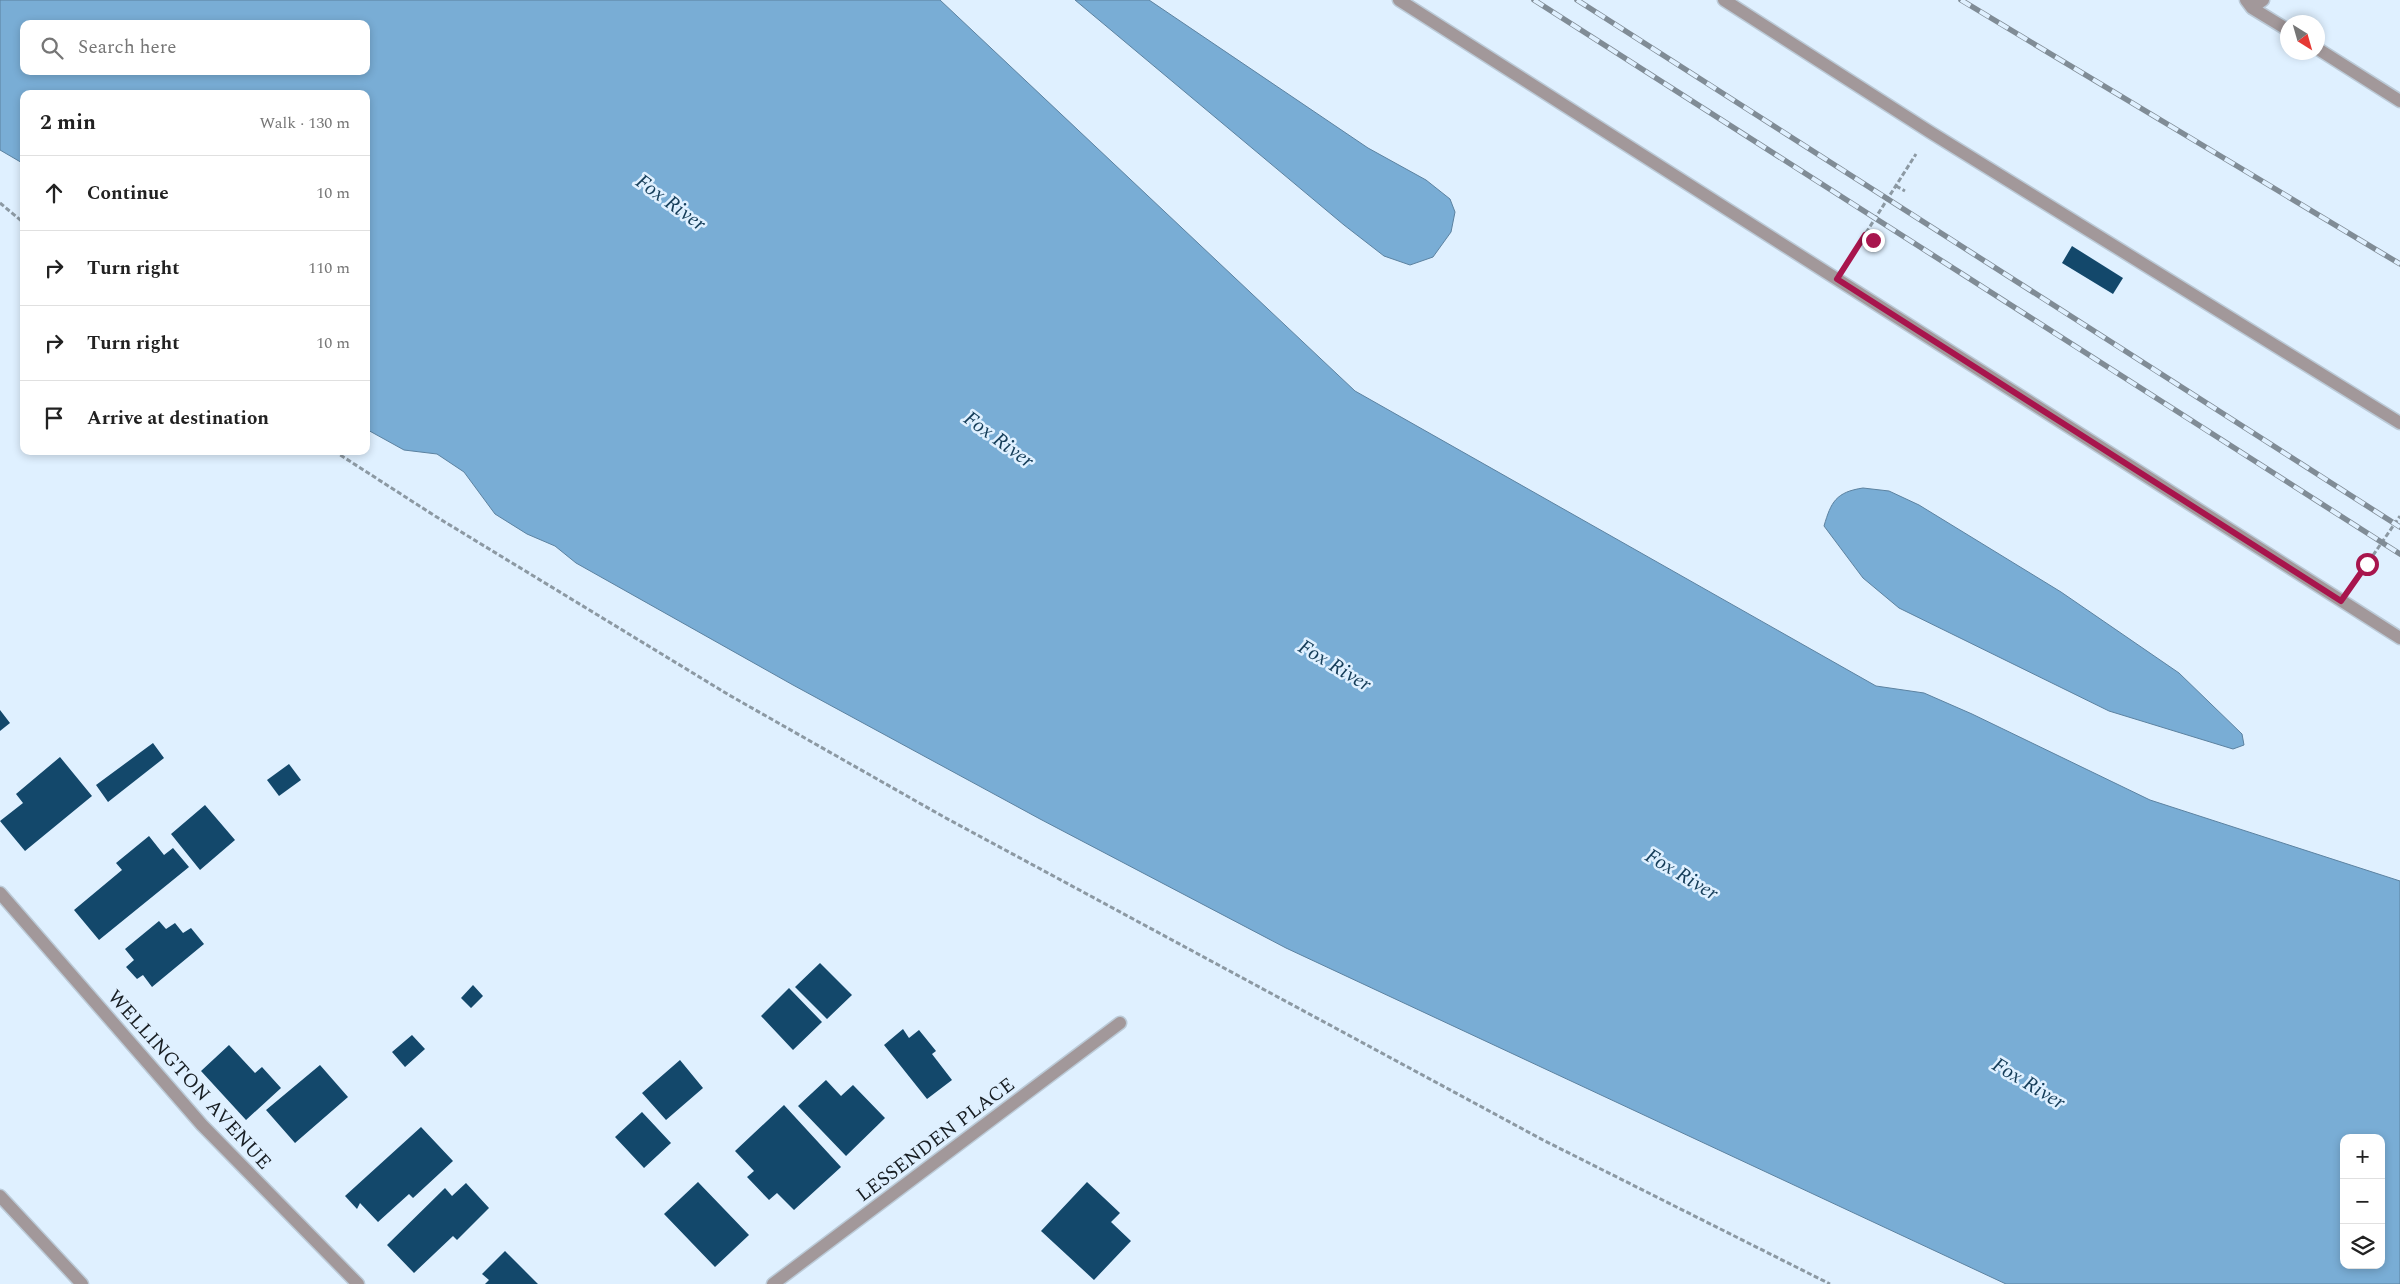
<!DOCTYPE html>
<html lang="en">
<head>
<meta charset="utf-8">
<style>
  :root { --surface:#fff; --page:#f6f6f6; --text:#222; --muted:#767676; --line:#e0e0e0 }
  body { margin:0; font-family:Spectral,serif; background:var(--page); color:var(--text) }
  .controls { position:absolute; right:15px; bottom:15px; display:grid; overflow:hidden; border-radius:10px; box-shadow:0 2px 8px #0003 }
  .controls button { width:45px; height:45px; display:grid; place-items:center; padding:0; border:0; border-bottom:1px solid var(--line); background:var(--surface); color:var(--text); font:25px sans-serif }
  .compass { position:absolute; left:2280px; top:15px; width:45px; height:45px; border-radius:50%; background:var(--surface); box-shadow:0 2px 8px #0003; rotate:143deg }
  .stop { position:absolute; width:15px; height:15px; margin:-11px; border:4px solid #a8154d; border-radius:50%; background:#fff }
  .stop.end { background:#a8154d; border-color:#fff; box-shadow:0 1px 5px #0008 }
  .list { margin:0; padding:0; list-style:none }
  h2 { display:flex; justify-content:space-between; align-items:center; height:65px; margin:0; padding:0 20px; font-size:21px }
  h2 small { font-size:16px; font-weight:400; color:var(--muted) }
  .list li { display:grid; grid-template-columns:32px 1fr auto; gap:15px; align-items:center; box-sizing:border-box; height:75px; padding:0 20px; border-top:1px solid var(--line) }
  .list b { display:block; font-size:19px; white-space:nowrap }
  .list em { font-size:16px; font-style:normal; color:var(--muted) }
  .icon { flex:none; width:28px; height:28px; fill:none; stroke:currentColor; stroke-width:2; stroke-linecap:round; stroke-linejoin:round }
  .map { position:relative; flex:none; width:2400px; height:1284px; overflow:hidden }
  .search { position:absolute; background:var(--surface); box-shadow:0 2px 8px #0003; left:20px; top:20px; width:350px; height:55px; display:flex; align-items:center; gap:12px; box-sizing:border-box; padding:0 18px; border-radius:10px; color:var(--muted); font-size:19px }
  .panel { position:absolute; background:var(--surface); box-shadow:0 2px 8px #0003; left:20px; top:90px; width:350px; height:365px; border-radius:10px }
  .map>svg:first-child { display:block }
  .water { fill:#79add5; stroke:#5c82a0; fill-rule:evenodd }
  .building { fill:#13486b }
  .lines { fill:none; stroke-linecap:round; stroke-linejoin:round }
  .minor-casing { stroke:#bbcad7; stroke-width:15 }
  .path { stroke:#8c99a3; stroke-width:3; stroke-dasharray:5 2.5; stroke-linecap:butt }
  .minor { stroke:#a2989a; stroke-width:12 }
  .rail-casing { stroke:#808c96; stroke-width:5.5 }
  .rail { stroke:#dff0ff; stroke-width:4; stroke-dasharray:11; stroke-linecap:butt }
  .route { stroke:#a8154d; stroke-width:6 }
  .labels { text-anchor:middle; stroke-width:5; stroke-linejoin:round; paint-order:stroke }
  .street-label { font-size:20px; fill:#181e23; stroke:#dff0ff }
  .water-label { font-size:21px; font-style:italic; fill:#153d59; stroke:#dff0ff }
</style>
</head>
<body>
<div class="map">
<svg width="2400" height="1284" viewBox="0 0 2400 1284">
  <rect width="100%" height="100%" fill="#dff0ff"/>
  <path class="water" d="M 0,0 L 940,0 L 1355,391 L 1876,686 L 1924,693 L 1972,714 L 2150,800 L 2400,881 L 2400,1284 L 2006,1284 L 1286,948 L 1040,819 L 793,685 L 576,563 L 555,546 L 527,534 L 495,514 L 464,472 L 437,454 L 404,450 L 366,429 L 366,94 L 24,94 L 24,164 L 0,150 ZM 24,24 L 366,24 L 366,71 L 24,71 ZM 2344,1138 L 2381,1138 L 2381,1265 L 2344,1265 Z
    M 1075,0 L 1149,0 L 1368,148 L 1426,180 L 1450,199 L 1455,212 L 1451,232 L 1433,257 L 1410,265 L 1384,256 L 1344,225 Z
    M 1863,488 L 1889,491 L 1919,505 L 2061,592 L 2179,673 L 2242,734 L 2244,745 L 2233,749 L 2109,711 L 1899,608 L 1863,578 L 1824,526 C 1831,502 1836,492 1863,488 Z"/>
  <path class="building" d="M 2072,246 L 2123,278 L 2113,294 L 2062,263 Z
    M 0,710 L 10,723 L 0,731 Z
    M 153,743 L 164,758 L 108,802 L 96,785 Z
    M 60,757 L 92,796 L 25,851 L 0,821 L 23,803 L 16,794 Z
    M 289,764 L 301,780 L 279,796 L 267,780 Z
    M 205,805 L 235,840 L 200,870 L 171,834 Z
    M 149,836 L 164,855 L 173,848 L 189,867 L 99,940 L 74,910 L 122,870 L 116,863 Z
    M 159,921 L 166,929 L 175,923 L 183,933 L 191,928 L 204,944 L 152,987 L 143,975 L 137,979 L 126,967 L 134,960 L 125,949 Z
    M 820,963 L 852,995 L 827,1019 L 795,987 Z
    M 473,985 L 483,996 L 471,1008 L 461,998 Z
    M 789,988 L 822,1022 L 793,1050 L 761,1016 Z
    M 903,1029 L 909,1038 L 919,1030 L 936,1051 L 932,1054 L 952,1080 L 927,1099 L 884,1045 Z
    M 412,1035 L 425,1049 L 405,1067 L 392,1052 Z
    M 229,1045 L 255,1073 L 262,1067 L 281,1088 L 246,1120 L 201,1071 Z
    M 680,1060 L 703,1088 L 666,1120 L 642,1093 Z
    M 320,1065 L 348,1097 L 295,1143 L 266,1110 Z
    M 826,1080 L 841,1096 L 853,1085 L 885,1118 L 846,1156 L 798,1106 Z
    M 784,1105 L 841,1167 L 794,1210 L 777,1193 L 769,1200 L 747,1177 L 754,1171 L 735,1151 Z
    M 642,1112 L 671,1143 L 644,1168 L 615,1137 Z
    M 421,1127 L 453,1161 L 413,1198 L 409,1194 L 378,1222 L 360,1203 L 357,1209 L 345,1196 Z
    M 698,1182 L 749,1235 L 715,1267 L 664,1214 Z
    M 1087,1182 L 1120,1213 L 1111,1222 L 1131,1241 L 1094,1280 L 1041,1231 Z
    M 466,1183 L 489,1208 L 457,1240 L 453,1236 L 414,1273 L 387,1245 L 445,1188 L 452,1196 Z
    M 505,1251 L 538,1284 L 485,1284 L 489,1280 L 482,1274 Z"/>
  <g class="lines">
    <g class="minor-casing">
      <path id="minor" d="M 1399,0 L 2400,638
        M 1724,0 L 1930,132 L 2400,423
        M 2246,0 L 2252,8 L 2288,30
        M 2252,8 L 2263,0
        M 2318,49 L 2400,101
        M 0,893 L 202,1125 L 358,1284
        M 0,1196 L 82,1284
        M 773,1284 L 1120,1023"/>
    </g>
    <path class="path" d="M 1896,186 L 1905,191
      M 0,203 L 24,223
      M 1865,235 L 1873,240
      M 1850,258 L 1916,154
      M 334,451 L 435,516 L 729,695 L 944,817 L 1543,1140 L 1830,1284
      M 2356,580 L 2400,516"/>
    <use href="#minor" class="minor"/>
    <g class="rail-casing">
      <path id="rail" d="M 1534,0 L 2400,554
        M 1577,0 L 2400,527
        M 1961,0 L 2400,264"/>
    </g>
    <use href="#rail" class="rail"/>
  </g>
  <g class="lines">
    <path class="route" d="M 1873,240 L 1865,235 L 1837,279 L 2341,601 L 2367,564"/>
  </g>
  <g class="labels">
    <g class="street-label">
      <text transform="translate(190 1079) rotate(48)" y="7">WELLINGTON AVENUE</text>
      <text transform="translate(935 1139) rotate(-37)" y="7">LESSENDEN PLACE</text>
    </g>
    <g class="water-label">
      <text transform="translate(671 202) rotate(36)" y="7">Fox River</text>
      <text transform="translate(999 439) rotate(36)" y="7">Fox River</text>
      <text transform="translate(1335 665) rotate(31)" y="7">Fox River</text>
      <text transform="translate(1682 874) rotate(31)" y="7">Fox River</text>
      <text transform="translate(2029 1083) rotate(31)" y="7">Fox River</text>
    </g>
  </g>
</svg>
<div class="controls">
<button>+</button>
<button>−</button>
<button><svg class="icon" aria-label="layers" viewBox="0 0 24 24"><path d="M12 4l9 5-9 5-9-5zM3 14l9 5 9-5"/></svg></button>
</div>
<svg class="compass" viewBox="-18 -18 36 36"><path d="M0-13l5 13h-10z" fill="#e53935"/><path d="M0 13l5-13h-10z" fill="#767676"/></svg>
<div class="stop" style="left:2367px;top:564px"></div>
<div class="stop end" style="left:1873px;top:240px"></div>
<div class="search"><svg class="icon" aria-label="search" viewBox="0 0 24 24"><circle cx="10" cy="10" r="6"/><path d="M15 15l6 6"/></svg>Search here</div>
<section class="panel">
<h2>2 min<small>Walk · 130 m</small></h2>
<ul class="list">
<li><svg class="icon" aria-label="ahead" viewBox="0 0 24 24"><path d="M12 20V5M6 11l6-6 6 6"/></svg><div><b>Continue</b></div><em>10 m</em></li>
<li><svg class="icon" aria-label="right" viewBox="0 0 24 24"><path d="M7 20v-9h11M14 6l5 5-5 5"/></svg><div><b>Turn right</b></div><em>110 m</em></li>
<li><svg class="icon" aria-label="right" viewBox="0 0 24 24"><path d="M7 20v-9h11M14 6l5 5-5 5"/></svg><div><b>Turn right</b></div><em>10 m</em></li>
<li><svg class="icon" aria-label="arrive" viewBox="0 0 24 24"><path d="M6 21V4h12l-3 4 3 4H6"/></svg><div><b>Arrive at destination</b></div></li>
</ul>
</section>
</div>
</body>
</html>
